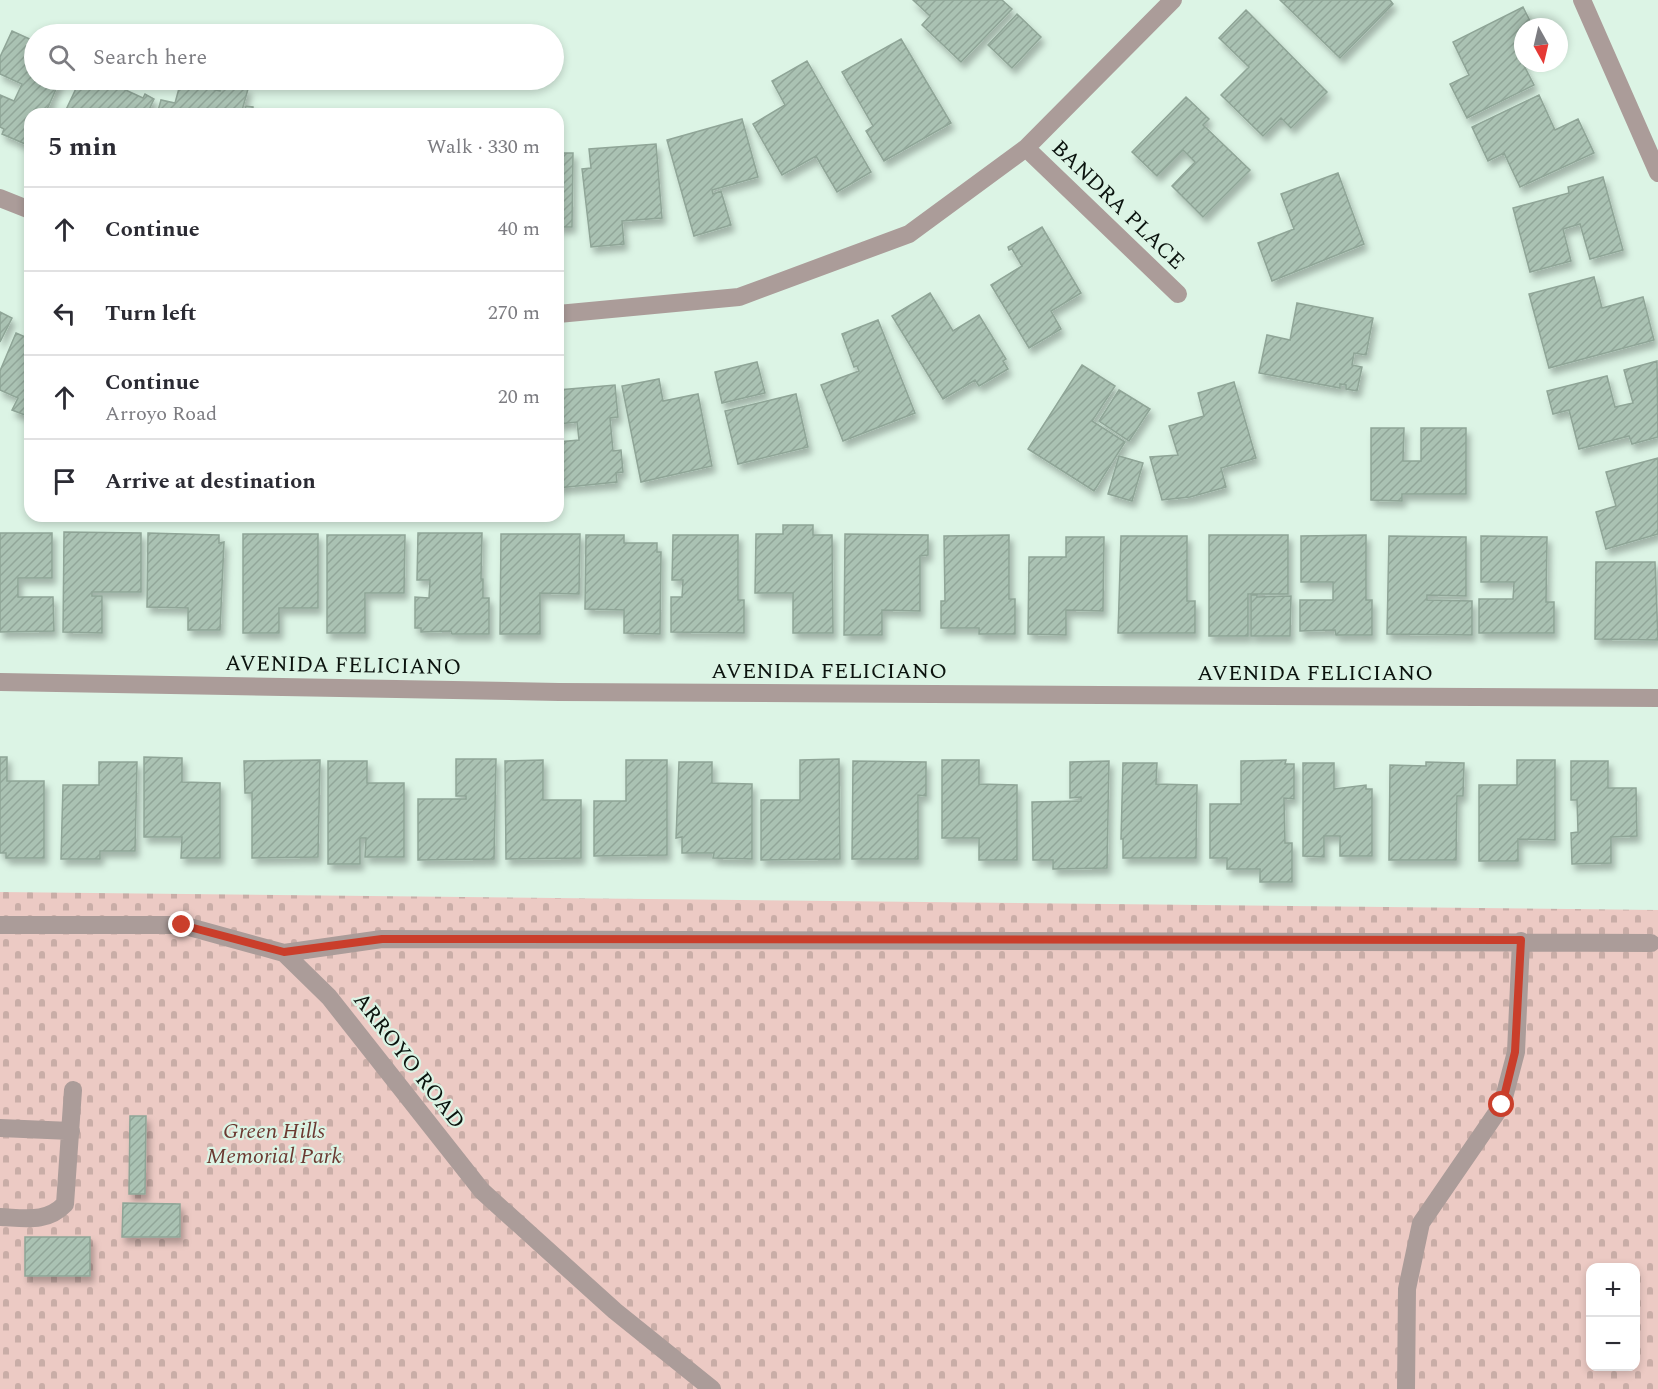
<!DOCTYPE html>
<html lang="en">
<head>
<meta charset="utf-8">
<style>
  :root { --surface:#fff; --page:#f7f7f7; --text:#2b2b33; --muted:#7c7c81; --line:#e1e1e2 }
  body { margin:0; font-family:Spectral,serif; background:var(--page); color:var(--text) }
  .controls { position:absolute; right:18px; bottom:18px; display:grid; overflow:hidden; border-radius:12px; box-shadow:0 3px 9px #0003 }
  .controls button { width:54px; height:54px; display:grid; place-items:center; padding:0; border:0; border-bottom:2px solid var(--line); background:var(--surface); color:var(--text); font:30px sans-serif }
  .compass { position:absolute; left:1514px; top:18px; width:54px; height:54px; border-radius:50%; background:var(--surface); box-shadow:0 3px 9px #0003; rotate:172deg }
  .stop { position:absolute; width:18px; height:18px; margin:-14px; border:4px solid #ca3e2b; border-radius:50%; background:#fff }
  .stop.end { background:#ca3e2b; border-color:#fff; box-shadow:0 2px 6px #0008 }
  .list { margin:0; padding:0; list-style:none }
  h2 { display:flex; justify-content:space-between; align-items:center; height:78px; margin:0; padding:0 24px; font-size:26px }
  h2 small { font-size:20px; font-weight:400; color:var(--muted) }
  .list li { display:grid; grid-template-columns:39px 1fr auto; gap:18px; align-items:center; box-sizing:border-box; height:84px; padding:0 24px; border-top:2px solid var(--line) }
  .list b { display:block; font-size:22px; white-space:nowrap }
  .list p { margin:0; font-size:20px; white-space:nowrap; color:var(--muted) }
  .list em { font-size:20px; font-style:normal; color:var(--muted) }
  .icon { flex:none; width:33px; height:33px; fill:none; stroke:currentColor; stroke-width:2; stroke-linecap:round; stroke-linejoin:round }
  .map { position:relative; flex:none; width:1658px; height:1389px; overflow:hidden }
  .search { position:absolute; background:var(--surface); box-shadow:0 3px 9px #0003; left:24px; top:24px; width:540px; height:66px; display:flex; align-items:center; gap:15px; box-sizing:border-box; padding:0 21px; border-radius:33px; color:var(--muted); font-size:22px }
  .panel { position:absolute; background:var(--surface); box-shadow:0 3px 9px #0003; left:24px; top:108px; width:540px; height:414px; border-radius:18px }
  .map>svg:first-child { display:block }
  .cemetery { fill:url(#cemetery-stones); fill-rule:evenodd }
  .building { fill:url(#building-hatch); stroke:#8fa597; stroke-width:1.5; filter:url(#shadow) }
  .lines { fill:none; stroke-linecap:round; stroke-linejoin:round }
  .minor { stroke:#ab9c99; stroke-width:18 }
  .route { stroke:#ca3e2b; stroke-width:8 }
  .labels { text-anchor:middle; stroke-width:4.5; stroke-linejoin:round; paint-order:stroke }
  .street-label { font-size:22px; fill:#0b130e; stroke:#dcf4e5 }
  .park-label { font-size:22px; font-style:italic; fill:#6b3931; stroke:#dcf4e5 }
</style>
</head>
<body>
<div class="map">
<svg width="1658" height="1389" viewBox="0 0 1658 1389">
  <defs>
    <pattern id="cemetery-stones" width="16" height="16" patternUnits="userSpaceOnUse" patternTransform="scale(1.5)"><rect width="16" height="16" fill="#eccac4"/><path d="M2 7V4a2 2 0 0 1 4 0v3zM10 15v-3a2 2 0 0 1 4 0v3z" fill="#c9ada7"/></pattern>
    <pattern id="building-hatch" width="6" height="6" patternUnits="userSpaceOnUse" patternTransform="scale(1.5)"><rect width="6" height="6" fill="#aac2b3"/><path d="M-1 1l2-2M0 6l6-6M5 7l2-2" fill="none" stroke="#91a699"/></pattern>
    <filter id="shadow"><feDropShadow dx="3.5" dy="6" stdDeviation="3" flood-color="#0004"/></filter>
  </defs>
  <rect width="100%" height="100%" fill="#dcf4e5"/>
  <path class="cemetery" d="M 0,892 L 1658,910 L 1658,1389 L 0,1389 ZM 1590,1268 L 1636,1268 L 1636,1366 L 1590,1366 Z"/>
  <path class="building" d="M 913,0 L 1002,0 L 1012,9 L 961,62 L 922,25 L 930,16 Z
    M 1280,0 L 1390,0 L 1393,4 L 1340,58 Z
    M 1523,7 L 1533,27 L 1523,27 L 1523,49 L 1517,52 L 1534,85 L 1467,118 L 1450,84 L 1469,75 L 1453,42 Z
    M 1246,10 L 1327,92 L 1291,128 L 1281,118 L 1263,136 L 1221,95 L 1249,67 L 1219,38 Z
    M 1017,14 L 1041,37 L 1012,68 L 988,45 Z
    M 12,31 L 34,41 L 34,80 L 60,80 L 45,114 L 30,114 L 30,146 L 2,134 L 4,129 L 0,127 L 0,95 L 14,101 L 22,84 L 0,74 L 0,57 Z
    M 901,39 L 951,123 L 884,161 L 866,131 L 873,126 L 842,72 Z
    M 807,61 L 871,172 L 837,192 L 816,156 L 782,175 L 753,124 L 785,105 L 772,81 Z
    M 80,80 L 104,80 L 143,98 L 145,94 L 154,99 L 147,114 L 64,114 Z
    M 181,81 L 220,91 L 222,82 L 248,89 L 241,114 L 157,114 L 161,100 L 175,103 Z
    M 1539,95 L 1555,130 L 1578,119 L 1594,153 L 1520,187 L 1504,153 L 1488,161 L 1472,127 Z
    M 1186,97 L 1209,119 L 1203,125 L 1250,170 L 1203,217 L 1172,186 L 1195,162 L 1183,150 L 1157,176 L 1132,152 Z
    M 246,106 L 253,107 L 253,110 L 268,114 L 243,114 Z
    M 742,119 L 758,177 L 712,190 L 713,194 L 721,191 L 731,225 L 694,236 L 667,140 Z
    M 656,144 L 662,218 L 622,221 L 624,244 L 591,247 L 582,169 L 591,168 L 589,149 Z
    M 558,153 L 573,153 L 572,227 L 558,227 Z
    M 1338,173 L 1364,244 L 1272,281 L 1258,243 L 1294,229 L 1281,194 Z
    M 1603,177 L 1623,250 L 1590,259 L 1580,224 L 1563,229 L 1571,261 L 1530,272 L 1513,208 L 1569,193 L 1568,187 Z
    M 1042,227 L 1081,293 L 1051,311 L 1061,329 L 1029,348 L 991,285 L 1022,266 L 1012,249 L 1009,250 L 1008,247 Z
    M 1594,277 L 1602,308 L 1643,297 L 1654,340 L 1549,368 L 1529,294 Z
    M 930,293 L 953,331 L 979,315 L 1006,359 L 1003,361 L 1008,369 L 979,386 L 975,380 L 943,399 L 892,316 Z
    M 1297,303 L 1373,318 L 1366,355 L 1354,353 L 1352,365 L 1362,367 L 1357,391 L 1346,389 L 1346,385 L 1340,384 L 1340,388 L 1259,373 L 1267,335 L 1290,340 Z
    M 0,312 L 12,318 L 0,342 Z
    M 878,320 L 915,413 L 843,441 L 821,385 L 859,371 L 857,366 L 854,367 L 842,334 Z
    M 16,333 L 30,339 L 30,417 L 12,410 L 18,398 L 0,390 L 0,371 Z
    M 1657,361 L 1658,437 L 1632,444 L 1629,436 L 1579,449 L 1569,410 L 1553,414 L 1547,391 L 1607,376 L 1615,407 L 1633,403 L 1624,370 Z
    M 757,362 L 765,393 L 722,403 L 715,372 Z
    M 1082,365 L 1115,386 L 1092,421 L 1125,442 L 1094,491 L 1028,449 Z
    M 659,379 L 663,401 L 698,394 L 712,466 L 641,482 L 622,386 Z
    M 1234,382 L 1256,458 L 1221,468 L 1226,487 L 1190,497 L 1162,500 L 1150,457 L 1178,455 L 1169,426 L 1204,416 L 1198,393 Z
    M 615,385 L 618,417 L 610,418 L 613,451 L 621,450 L 623,472 L 616,473 L 617,482 L 558,488 L 558,442 L 579,440 L 577,422 L 558,424 L 558,390 Z
    M 1119,390 L 1150,409 L 1129,441 L 1099,421 Z
    M 796,394 L 808,447 L 738,464 L 725,411 Z
    M 1371,428 L 1404,428 L 1403,461 L 1421,461 L 1421,428 L 1466,428 L 1466,494 L 1402,494 L 1402,501 L 1371,500 Z
    M 1119,456 L 1143,463 L 1132,501 L 1108,494 Z
    M 1658,458 L 1658,534 L 1606,549 L 1596,512 L 1616,506 L 1606,472 Z
    M 783,525 L 813,525 L 813,535 L 832,535 L 833,633 L 793,633 L 793,593 L 755,593 L 756,534 L 783,534 Z
    M 64,532 L 141,533 L 141,592 L 92,592 L 92,596 L 102,596 L 102,633 L 63,632 Z
    M 0,533 L 52,533 L 52,578 L 18,578 L 18,597 L 53,597 L 54,631 L 0,632 Z
    M 148,533 L 219,535 L 219,543 L 224,542 L 220,630 L 188,630 L 188,608 L 147,607 Z
    M 418,533 L 482,533 L 481,579 L 483,579 L 483,598 L 489,598 L 489,634 L 452,634 L 451,631 L 421,632 L 421,628 L 415,628 L 415,597 L 429,598 L 430,580 L 417,580 Z
    M 243,534 L 318,534 L 318,608 L 279,608 L 279,633 L 243,633 Z
    M 501,534 L 580,534 L 579,594 L 540,593 L 540,634 L 500,634 Z
    M 845,534 L 928,535 L 928,555 L 920,556 L 920,611 L 882,610 L 882,635 L 844,635 Z
    M 327,535 L 405,535 L 404,593 L 365,593 L 365,633 L 327,633 Z
    M 586,535 L 624,535 L 624,543 L 657,543 L 657,552 L 661,552 L 660,634 L 624,633 L 624,610 L 585,609 Z
    M 673,535 L 738,535 L 738,600 L 744,600 L 744,633 L 671,632 L 671,597 L 682,597 L 683,580 L 672,580 Z
    M 1009,535 L 1009,599 L 1015,599 L 1015,634 L 979,634 L 979,628 L 941,628 L 941,601 L 945,601 L 944,536 Z
    M 1209,535 L 1288,535 L 1288,594 L 1248,594 L 1248,636 L 1209,636 Z
    M 1366,535 L 1366,600 L 1372,600 L 1372,635 L 1336,635 L 1335,630 L 1300,631 L 1300,600 L 1333,600 L 1333,582 L 1301,582 L 1301,536 Z
    M 1121,536 L 1187,536 L 1187,601 L 1195,601 L 1195,633 L 1118,633 Z
    M 1389,536 L 1466,537 L 1466,596 L 1427,595 L 1427,600 L 1472,601 L 1472,635 L 1387,634 Z
    M 1481,536 L 1547,537 L 1546,602 L 1554,602 L 1554,633 L 1479,633 L 1479,599 L 1513,599 L 1514,582 L 1481,582 Z
    M 1066,537 L 1104,537 L 1103,611 L 1066,610 L 1066,635 L 1028,634 L 1029,557 L 1066,557 Z
    M 1596,562 L 1655,562 L 1658,640 L 1595,639 Z
    M 1251,595 L 1257,595 L 1257,597 L 1291,596 L 1290,636 L 1251,636 Z
    M 0,757 L 7,757 L 7,781 L 44,781 L 44,858 L 6,858 L 6,853 L 0,853 Z
    M 144,757 L 182,758 L 182,782 L 220,783 L 220,858 L 181,858 L 182,837 L 144,837 Z
    M 456,759 L 496,759 L 494,859 L 418,860 L 418,799 L 466,799 L 466,796 L 456,796 Z
    M 839,759 L 840,859 L 761,860 L 761,800 L 800,800 L 800,760 Z
    M 320,760 L 318,857 L 252,858 L 252,793 L 245,793 L 244,761 Z
    M 543,760 L 543,800 L 581,800 L 581,858 L 506,859 L 505,761 Z
    M 626,760 L 667,760 L 667,855 L 594,856 L 594,801 L 626,801 Z
    M 942,760 L 979,760 L 979,784 L 1017,785 L 1017,860 L 979,860 L 979,838 L 942,838 Z
    M 1286,760 L 1285,764 L 1294,764 L 1294,799 L 1284,798 L 1285,843 L 1292,843 L 1292,882 L 1260,882 L 1260,869 L 1227,869 L 1227,858 L 1210,858 L 1210,804 L 1241,804 L 1241,761 Z
    M 1517,760 L 1555,760 L 1555,840 L 1518,839 L 1518,861 L 1479,861 L 1479,785 L 1517,785 Z
    M 328,761 L 367,761 L 367,783 L 404,783 L 404,857 L 365,857 L 366,838 L 360,838 L 360,864 L 328,864 Z
    M 853,761 L 926,762 L 926,796 L 918,795 L 918,859 L 852,859 Z
    M 1109,761 L 1107,868 L 1053,869 L 1053,860 L 1033,860 L 1032,802 L 1081,801 L 1081,797 L 1070,798 L 1070,762 Z
    M 1571,761 L 1608,761 L 1608,788 L 1636,788 L 1637,836 L 1611,837 L 1611,863 L 1572,864 L 1571,833 L 1578,832 L 1577,800 L 1571,800 Z
    M 99,762 L 137,762 L 135,851 L 100,851 L 100,859 L 61,859 L 63,785 L 99,785 Z
    M 679,762 L 712,762 L 712,783 L 752,784 L 752,859 L 713,858 L 714,853 L 682,853 L 682,837 L 676,838 Z
    M 1426,762 L 1464,763 L 1463,796 L 1457,796 L 1456,860 L 1389,860 L 1390,765 L 1426,766 Z
    M 1123,763 L 1157,763 L 1156,784 L 1197,785 L 1196,858 L 1123,858 L 1123,839 L 1121,839 Z
    M 1303,763 L 1334,763 L 1334,789 L 1366,785 L 1366,789 L 1372,789 L 1372,856 L 1340,856 L 1340,836 L 1324,836 L 1324,857 L 1303,856 Z
    M 130,1116 L 146,1116 L 145,1194 L 129,1194 Z
    M 123,1203 L 180,1204 L 180,1237 L 122,1237 Z
    M 25,1237 L 90,1237 L 90,1276 L 25,1276 Z"/>
  <g class="lines">
    <path class="minor" d="M 1582,0 L 1658,173
      M 1026,148 L 1178,294
      M 0,198 L 30,210
      M 558,314 L 739,297 L 909,234 L 1026,148 L 1173,0
      M 0,682 L 559,692 L 1658,698
      M 0,925 L 182,925 L 284,953 L 329,997 L 482,1191 L 615,1311 L 712,1389
      M 284,953 L 382,939 L 1651,943
      M 0,1128 L 71,1131
      M 0,1217 C 25,1218 47,1223 65,1204 L 73,1090
      M 1406,1389 L 1407,1289 L 1421,1223 L 1502,1105 L 1516,1052 L 1521,941"/>
  </g>
  <g class="lines">
    <path class="route" d="M 182,925 L 284,952 L 382,939 L 1521,940 L 1515,1052 L 1502,1105"/>
  </g>
  <g class="labels">
    <g class="street-label">
      <text transform="translate(1119 204) rotate(44)" y="8">BANDRA PLACE</text>
      <text transform="translate(343 664) rotate(1)" y="8">AVENIDA FELICIANO</text>
      <text x="829" y="678">AVENIDA FELICIANO</text>
      <text x="1315" y="680">AVENIDA FELICIANO</text>
      <text transform="translate(410 1060) rotate(52)" y="8">ARROYO ROAD</text>
    </g>
    <g class="park-label">
      <text x="274" y="1138">Green Hills<tspan x="274" dy="25">Memorial Park</tspan></text>
    </g>
  </g>
</svg>
<div class="controls">
<button>+</button>
<button>−</button>
</div>
<svg class="compass" viewBox="-18 -18 36 36"><path d="M0-13l5 13h-10z" fill="#e53935"/><path d="M0 13l5-13h-10z" fill="#7c7c81"/></svg>
<div class="stop" style="left:1502px;top:1105px"></div>
<div class="stop end" style="left:182px;top:925px"></div>
<div class="search"><svg class="icon" aria-label="search" viewBox="0 0 24 24"><circle cx="10" cy="10" r="6"/><path d="M15 15l6 6"/></svg>Search here</div>
<section class="panel">
<h2>5 min<small>Walk · 330 m</small></h2>
<ul class="list">
<li><svg class="icon" aria-label="ahead" viewBox="0 0 24 24"><path d="M12 20V5M6 11l6-6 6 6"/></svg><div><b>Continue</b></div><em>40 m</em></li>
<li><svg class="icon" aria-label="left" viewBox="0 0 24 24"><path d="M17 20v-9H6M10 6l-5 5 5 5"/></svg><div><b>Turn left</b></div><em>270 m</em></li>
<li><svg class="icon" aria-label="ahead" viewBox="0 0 24 24"><path d="M12 20V5M6 11l6-6 6 6"/></svg><div><b>Continue</b><p>Arroyo Road</p></div><em>20 m</em></li>
<li><svg class="icon" aria-label="arrive" viewBox="0 0 24 24"><path d="M6 21V4h12l-3 4 3 4H6"/></svg><div><b>Arrive at destination</b></div></li>
</ul>
</section>
</div>
</body>
</html>
